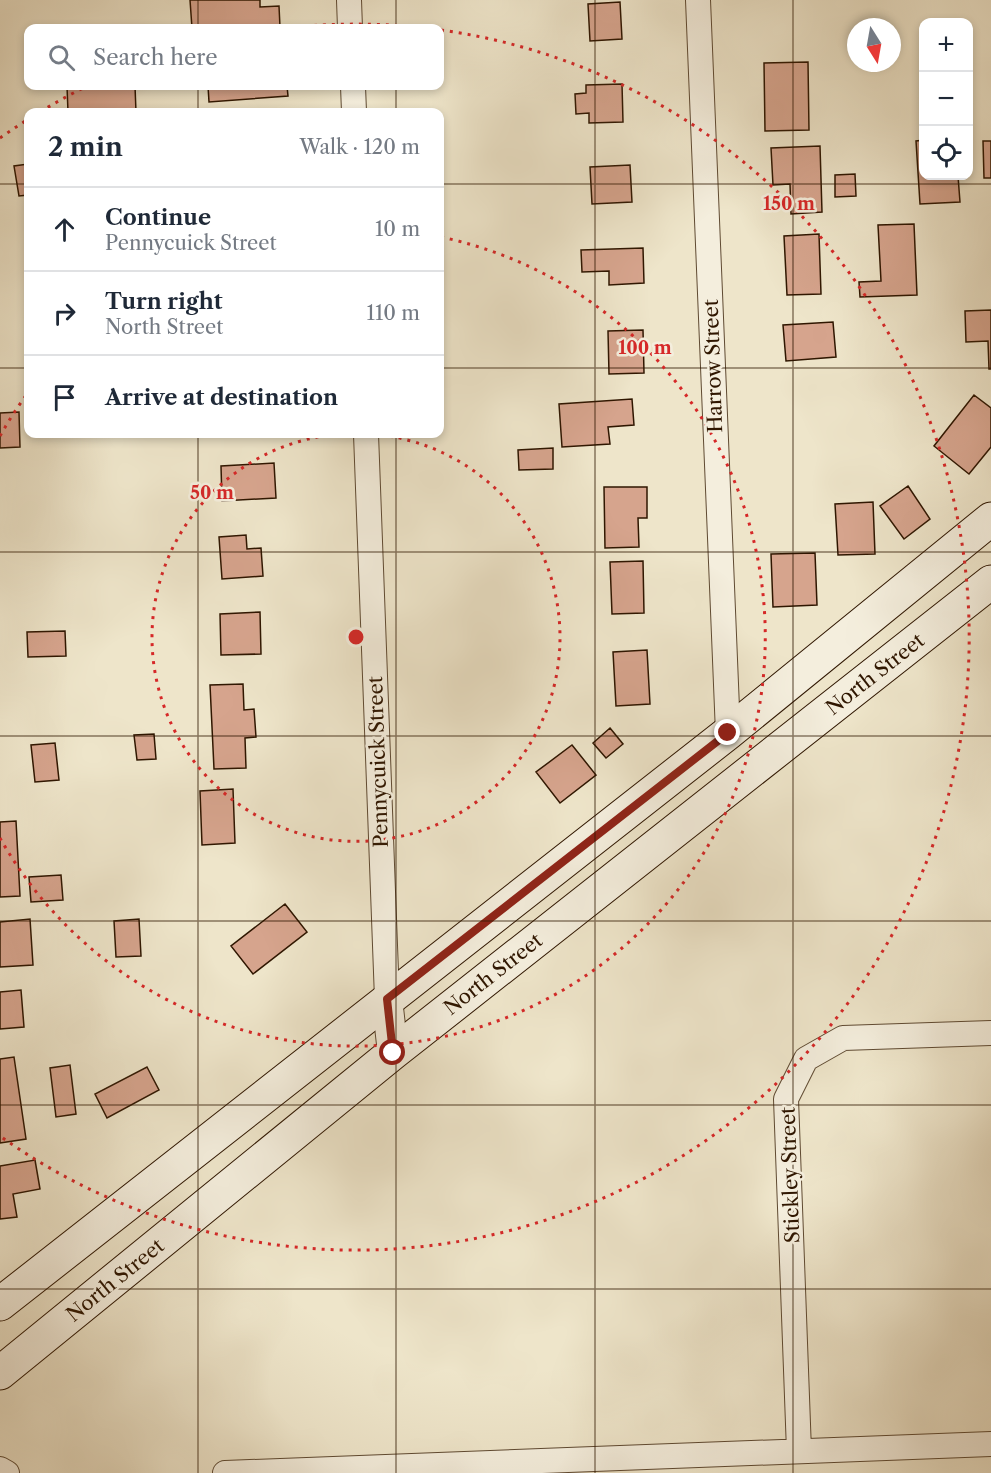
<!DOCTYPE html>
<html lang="en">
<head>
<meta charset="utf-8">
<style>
  :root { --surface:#fff; --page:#f6f6f7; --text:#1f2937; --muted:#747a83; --line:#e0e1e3 }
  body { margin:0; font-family:"Libre Caslon Text",serif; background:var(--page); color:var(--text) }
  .controls { position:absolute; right:18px; top:18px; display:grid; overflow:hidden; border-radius:12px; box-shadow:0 3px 9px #0003 }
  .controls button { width:54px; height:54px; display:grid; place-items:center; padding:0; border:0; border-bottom:2px solid var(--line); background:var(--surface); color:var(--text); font:30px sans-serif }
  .compass { position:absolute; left:847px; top:18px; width:54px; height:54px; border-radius:50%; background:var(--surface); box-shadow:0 3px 9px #0003; rotate:169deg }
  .stop { position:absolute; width:18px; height:18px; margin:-14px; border:4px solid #8f2418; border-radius:50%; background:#fff }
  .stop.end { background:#8f2418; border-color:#fff; box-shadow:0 2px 6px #0008 }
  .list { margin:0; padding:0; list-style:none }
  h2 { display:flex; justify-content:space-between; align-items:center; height:78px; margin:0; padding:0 24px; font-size:26px }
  h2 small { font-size:20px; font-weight:400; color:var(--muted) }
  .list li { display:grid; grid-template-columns:39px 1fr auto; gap:18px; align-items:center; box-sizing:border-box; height:84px; padding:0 24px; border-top:2px solid var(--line) }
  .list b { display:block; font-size:22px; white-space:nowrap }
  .list p { margin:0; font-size:20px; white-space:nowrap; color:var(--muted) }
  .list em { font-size:20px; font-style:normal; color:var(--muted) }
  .icon { flex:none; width:33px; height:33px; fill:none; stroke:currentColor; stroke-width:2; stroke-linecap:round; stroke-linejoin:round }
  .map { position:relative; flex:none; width:991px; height:1473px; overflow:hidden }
  .search { position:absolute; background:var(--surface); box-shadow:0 3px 9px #0003; left:24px; top:24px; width:420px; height:66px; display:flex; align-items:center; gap:15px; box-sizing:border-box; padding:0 21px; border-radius:12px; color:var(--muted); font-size:22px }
  .panel { position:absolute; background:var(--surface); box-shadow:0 3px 9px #0003; left:24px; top:108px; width:420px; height:330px; border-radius:12px }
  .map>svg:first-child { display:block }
  .building { fill:#d6a48d; stroke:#2f1600; stroke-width:1.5 }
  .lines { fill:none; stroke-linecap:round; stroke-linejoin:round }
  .minor-casing { stroke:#5f4a32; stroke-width:26 }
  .tertiary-casing { stroke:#5f4a32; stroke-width:32 }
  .secondary-casing { stroke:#2f1600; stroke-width:35 }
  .minor { stroke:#f4eedd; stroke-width:24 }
  .tertiary { stroke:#f4eedd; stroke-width:30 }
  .secondary { stroke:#f4eedd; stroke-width:33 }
  .route { stroke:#8f2418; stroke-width:8 }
  .grid { fill:none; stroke:#2f1600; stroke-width:1.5; stroke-opacity:0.55 }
  .ring { fill:none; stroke:#d62828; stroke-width:3; stroke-dasharray:3 6 }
  .labels { text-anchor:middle; stroke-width:5; stroke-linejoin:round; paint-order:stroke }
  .street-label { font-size:20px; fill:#2f1600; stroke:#f4eedd }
  .centre { fill:#d62828; stroke:#f4eedd; stroke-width:3 }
  .ring-label { font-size:18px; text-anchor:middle; font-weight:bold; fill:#d62828; stroke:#f4eedd; stroke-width:5; stroke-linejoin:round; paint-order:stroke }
</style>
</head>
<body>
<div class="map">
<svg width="991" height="1473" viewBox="0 0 991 1473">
  <rect width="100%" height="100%" fill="#eee5ca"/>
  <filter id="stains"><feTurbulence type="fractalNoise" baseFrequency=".00333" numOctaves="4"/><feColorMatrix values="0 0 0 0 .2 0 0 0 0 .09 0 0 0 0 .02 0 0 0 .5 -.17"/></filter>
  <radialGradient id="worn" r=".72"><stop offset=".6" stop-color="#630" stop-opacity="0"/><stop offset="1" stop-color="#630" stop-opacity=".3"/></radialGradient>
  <path class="building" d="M 190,0 L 260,0 L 260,7 L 279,6 L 280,27 L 192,28 Z
    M 620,2 L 622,39 L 590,41 L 588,4 Z
    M 808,62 L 809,130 L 765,131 L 764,63 Z
    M 622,84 L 623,122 L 589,123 L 589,113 L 576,114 L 575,94 L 586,93 L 586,85 Z
    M 67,86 L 135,86 L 136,112 L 68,112 Z
    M 208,86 L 287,86 L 288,96 L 209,102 Z
    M 924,140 L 924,176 L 958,176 L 960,202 L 920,204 L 916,141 Z
    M 983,141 L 991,141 L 991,178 L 984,178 Z
    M 820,146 L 822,212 L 791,214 L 790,184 L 773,185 L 771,148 Z
    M 28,164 L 28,195 L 19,196 L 14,166 Z
    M 630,165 L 632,202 L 592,204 L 590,167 Z
    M 855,174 L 856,196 L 835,197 L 835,175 Z
    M 914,224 L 917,295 L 860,297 L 859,282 L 881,281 L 878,225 Z
    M 819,234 L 821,294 L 787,295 L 784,236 Z
    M 643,248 L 644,283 L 609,285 L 609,271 L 582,272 L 581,250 Z
    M 991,310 L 991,369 L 989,369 L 988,341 L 966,342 L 965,311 Z
    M 833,322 L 836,357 L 786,361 L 783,325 Z
    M 643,330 L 644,373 L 609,374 L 608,331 Z
    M 974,395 L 991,408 L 991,447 L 969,474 L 934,446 Z
    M 632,399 L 634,425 L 608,427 L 610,444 L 562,447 L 559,404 Z
    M 19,412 L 20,447 L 0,448 L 0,413 Z
    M 553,448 L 553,469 L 519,470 L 518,450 Z
    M 274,463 L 276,498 L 222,501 L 221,466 Z
    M 908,486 L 930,519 L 904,539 L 880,506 Z
    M 604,487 L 647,487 L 647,518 L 638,518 L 639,547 L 605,548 Z
    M 873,502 L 875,554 L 838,555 L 835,504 Z
    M 246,535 L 247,549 L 261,548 L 263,576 L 222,579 L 219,537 Z
    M 815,553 L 817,605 L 773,607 L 771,554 Z
    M 643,561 L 644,613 L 612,614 L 610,562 Z
    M 260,612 L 261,654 L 221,655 L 220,614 Z
    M 65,631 L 66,656 L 28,657 L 27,632 Z
    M 647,650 L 650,704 L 616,706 L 613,652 Z
    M 243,684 L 244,710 L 254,709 L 256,737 L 245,738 L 246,768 L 214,769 L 210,685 Z
    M 610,728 L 623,744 L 606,758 L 593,743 Z
    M 154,734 L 156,759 L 137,760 L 134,735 Z
    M 55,743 L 59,780 L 35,782 L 31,745 Z
    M 572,745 L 596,775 L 560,803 L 536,772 Z
    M 233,789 L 235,843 L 202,845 L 200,791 Z
    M 16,821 L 20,896 L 0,897 L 0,822 Z
    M 61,875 L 63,900 L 31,902 L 29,877 Z
    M 285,904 L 307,932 L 253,974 L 231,946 Z
    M 30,919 L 33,965 L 0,967 L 0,922 Z
    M 139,919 L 141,956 L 116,957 L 114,921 Z
    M 21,990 L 24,1027 L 0,1029 L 0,992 Z
    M 14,1057 L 26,1139 L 0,1143 L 0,1059 Z
    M 70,1065 L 76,1114 L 56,1117 L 50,1068 Z
    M 147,1067 L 159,1090 L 107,1118 L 95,1094 Z
    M 35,1160 L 40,1189 L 13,1194 L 17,1217 L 0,1219 L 0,1166 Z"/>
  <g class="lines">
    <g class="minor-casing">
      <path id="minor" d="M 349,0 L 350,28
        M 698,0 L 728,733
        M 353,86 L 354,112
        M 366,434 L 387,999
        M 799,1451 L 786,1099 L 806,1059 L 843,1038 L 991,1033
        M 0,1469 L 7,1473
        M 225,1473 L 991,1444"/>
    </g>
    <g class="tertiary-casing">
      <path id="tertiary" d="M 387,999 L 393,1053"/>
    </g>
    <g class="secondary-casing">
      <path id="secondary" d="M 0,1304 L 728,733 L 991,519
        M 0,1373 L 393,1053 L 991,582"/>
    </g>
    <use href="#minor" class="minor"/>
    <use href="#tertiary" class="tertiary"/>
    <use href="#secondary" class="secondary"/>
  </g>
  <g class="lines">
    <path class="route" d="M 393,1053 L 387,999 L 728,733"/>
  </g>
  <path class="grid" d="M 198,0 L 198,28M 396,0 L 396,28M 595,0 L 595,1473M 793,0 L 793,1473M 198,86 L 198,112M 396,86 L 396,112M 0,184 L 28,184M 440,184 L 991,184M 0,368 L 28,368M 440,368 L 991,368M 198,434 L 198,1473M 396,434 L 396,1473M 0,552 L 991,552M 0,736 L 991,736M 0,921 L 991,921M 0,1105 L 991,1105M 0,1289 L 991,1289"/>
  <g class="ring">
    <path d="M372 434A204 204 0 1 1 340 434"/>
    <path d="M0 436A409 409 0 0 1 27 394M441 237A409 409 0 1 1 0 838"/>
    <path d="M0 138A613 613 0 0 1 27 120M40 112A613 613 0 0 1 87 86M287 28A613 613 0 0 1 425 28M441 30A613 613 0 1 1 0 1136"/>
  </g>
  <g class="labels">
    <g class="street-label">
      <text transform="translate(713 366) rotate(-92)" y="7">Harrow Street</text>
      <text transform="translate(875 674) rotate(-38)" y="7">North Street</text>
      <text transform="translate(378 762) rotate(-92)" y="7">Pennycuick Street</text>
      <text transform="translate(493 974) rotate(-38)" y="7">North Street</text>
      <text transform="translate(790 1175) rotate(-92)" y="7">Stickley Street</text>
      <text transform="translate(115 1280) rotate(-39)" y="7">North Street</text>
    </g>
  </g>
  <circle cx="356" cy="637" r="9" class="centre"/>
  <g class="ring-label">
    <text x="789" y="210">150 m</text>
    <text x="645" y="354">100 m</text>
    <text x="212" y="499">50 m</text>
  </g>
  <rect width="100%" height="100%" filter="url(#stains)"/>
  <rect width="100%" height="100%" fill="url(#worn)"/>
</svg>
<div class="controls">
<button>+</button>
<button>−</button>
<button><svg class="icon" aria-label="locate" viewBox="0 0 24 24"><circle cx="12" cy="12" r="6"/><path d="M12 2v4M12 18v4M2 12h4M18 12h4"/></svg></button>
</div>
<svg class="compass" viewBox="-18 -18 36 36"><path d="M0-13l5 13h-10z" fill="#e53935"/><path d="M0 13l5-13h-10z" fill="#747a83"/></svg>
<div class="stop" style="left:393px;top:1053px"></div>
<div class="stop end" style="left:728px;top:733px"></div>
<div class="search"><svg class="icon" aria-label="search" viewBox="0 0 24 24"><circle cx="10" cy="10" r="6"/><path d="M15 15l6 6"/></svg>Search here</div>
<section class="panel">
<h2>2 min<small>Walk · 120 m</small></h2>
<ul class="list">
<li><svg class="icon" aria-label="ahead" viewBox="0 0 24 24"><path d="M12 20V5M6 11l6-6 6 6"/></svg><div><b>Continue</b><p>Pennycuick Street</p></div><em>10 m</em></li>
<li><svg class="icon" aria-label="right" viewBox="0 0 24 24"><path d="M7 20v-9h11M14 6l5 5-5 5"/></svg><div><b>Turn right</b><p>North Street</p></div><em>110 m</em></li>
<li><svg class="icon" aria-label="arrive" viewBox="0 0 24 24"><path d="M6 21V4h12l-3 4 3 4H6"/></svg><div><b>Arrive at destination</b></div></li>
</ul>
</section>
</div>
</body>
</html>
